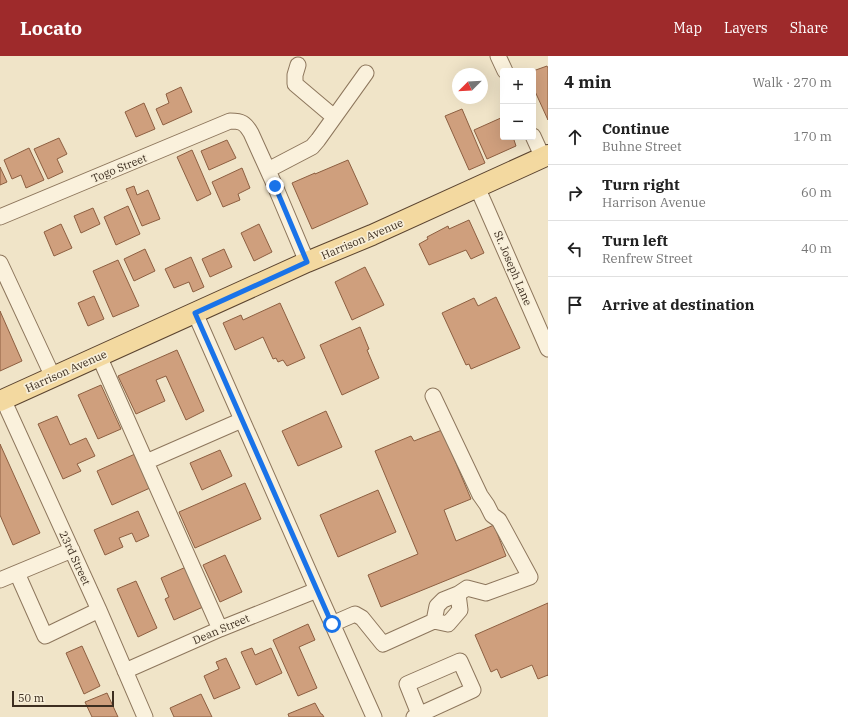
<!DOCTYPE html>
<html lang="en">
<head>
<meta charset="utf-8">
<style>
  :root { --surface:#fff; --page:#f6f6f6; --text:#222; --muted:#767676; --line:#e0e0e0; --accent:#9e2a2b }
  body { margin:0; font-family:"IBM Plex Serif",serif; background:var(--page); color:var(--text) }
  .controls { position:absolute; right:12px; top:12px; display:grid; overflow:hidden; border-radius:4px; box-shadow:0 4px 16px #0002 }
  .controls button { width:36px; height:36px; display:grid; place-items:center; padding:0; border:0; border-bottom:1px solid var(--line); background:var(--surface); color:var(--text); font:20px sans-serif }
  .compass { position:absolute; left:452px; top:12px; width:36px; height:36px; border-radius:50%; background:var(--surface); box-shadow:0 4px 16px #0002; rotate:246deg }
  .scale { position:absolute; left:12px; bottom:10px; width:102px; box-sizing:border-box; padding-left:4px; border:2px solid #3d2e20; border-top:0; font-size:11px; line-height:14px; white-space:nowrap; color:#3d2e20; -webkit-text-stroke:3px #f7eed8; paint-order:stroke }
  .stop { position:absolute; width:12px; height:12px; margin:-9px; border:3px solid #1a73e8; border-radius:50%; background:#fff }
  .stop.end { background:#1a73e8; border-color:#fff; box-shadow:0 1px 4px #0008 }
  .list { margin:0; padding:0; list-style:none }
  h2 { display:flex; justify-content:space-between; align-items:center; height:52px; margin:0; padding:0 16px; font-size:17px }
  h2 small { font-size:13px; font-weight:400; color:var(--muted) }
  .list li { display:grid; grid-template-columns:26px 1fr auto; gap:12px; align-items:center; box-sizing:border-box; height:56px; padding:0 16px; border-top:1px solid var(--line) }
  .list b { display:block; font-size:15px; white-space:nowrap }
  .list p { margin:0; font-size:13px; white-space:nowrap; color:var(--muted) }
  .list em { font-size:13px; font-style:normal; color:var(--muted) }
  .icon { flex:none; width:22px; height:22px; fill:none; stroke:currentColor; stroke-width:2; stroke-linecap:round; stroke-linejoin:round }
  .map { position:relative; flex:none; width:548px; height:661px; overflow:hidden }
  header { display:flex; align-items:center; gap:24px; box-sizing:border-box; height:56px; padding:0 20px; background:var(--accent); color:#fff }
  header strong { font-size:19px }
  nav { display:flex; gap:22px; margin-inline-start:auto; font-size:14px }
  main { display:flex }
  aside { flex:1; background:var(--surface) }
  .map>svg:first-child { display:block }
  .building { fill:#cf9f7d; stroke:#8d5f41 }
  .lines { fill:none; stroke-linecap:round; stroke-linejoin:round }
  .minor-casing { stroke:#8d765c; stroke-width:17 }
  .major-casing { stroke:#5b4430; stroke-width:22 }
  .minor { stroke:#faf1dc; stroke-width:15 }
  .major { stroke:#f3d9a0; stroke-width:20 }
  .route { stroke:#1a73e8; stroke-width:5 }
  .labels { text-anchor:middle; stroke-width:3.5; stroke-linejoin:round; paint-order:stroke }
  .street-label { font-size:11px; fill:#3d2e20; stroke:#f7eed8 }
</style>
</head>
<body>
<header>
<strong>Locato</strong>
<nav><a>Map</a><a>Layers</a><a>Share</a></nav>
</header>
<main>
<div class="map">
<svg width="548" height="661" viewBox="0 0 548 661">
  <rect width="100%" height="100%" fill="#f0e4c8"/>
  <path class="building" d="M 547,10 L 548,12 L 548,64 L 533,31 L 533,15 Z
    M 181,31 L 192,56 L 163,69 L 156,53 L 169,47 L 166,38 Z
    M 144,47 L 155,73 L 136,81 L 125,56 Z
    M 462,53 L 485,107 L 469,114 L 445,60 Z
    M 503,61 L 503,81 L 513,81 L 516,90 L 487,103 L 474,74 Z
    M 59,82 L 67,98 L 57,103 L 63,116 L 48,123 L 34,93 Z
    M 227,84 L 236,102 L 209,114 L 201,95 Z
    M 29,92 L 44,124 L 26,132 L 21,119 L 12,123 L 4,104 Z
    M 192,94 L 211,138 L 197,145 L 177,101 Z
    M 348,104 L 368,148 L 312,173 L 292,127 L 315,117 L 315,118 Z
    M 0,111 L 7,126 L 0,129 Z
    M 242,112 L 250,132 L 238,138 L 240,144 L 223,151 L 212,126 Z
    M 134,130 L 137,139 L 148,134 L 160,163 L 142,170 L 126,133 Z
    M 128,150 L 140,178 L 116,189 L 104,161 Z
    M 93,152 L 100,168 L 81,177 L 74,160 Z
    M 469,164 L 484,197 L 471,203 L 466,194 L 429,209 L 419,188 L 428,183 L 427,181 L 448,170 L 449,173 Z
    M 61,168 L 72,192 L 54,200 L 44,176 Z
    M 259,168 L 272,196 L 254,205 L 241,177 Z
    M 145,193 L 155,215 L 134,225 L 124,203 Z
    M 224,193 L 232,211 L 210,221 L 202,203 Z
    M 191,201 L 204,231 L 193,236 L 189,226 L 174,232 L 165,213 Z
    M 118,204 L 139,250 L 113,261 L 93,215 Z
    M 365,211 L 384,249 L 352,264 L 335,226 Z
    M 94,240 L 104,263 L 88,270 L 78,247 Z
    M 496,241 L 520,292 L 471,313 L 469,308 L 466,309 L 442,257 L 474,242 L 478,250 Z
    M 280,247 L 305,302 L 287,310 L 283,304 L 278,306 L 276,302 L 273,303 L 263,281 L 235,294 L 223,267 L 241,259 L 243,264 Z
    M 0,255 L 22,305 L 0,315 Z
    M 360,271 L 369,293 L 367,294 L 379,322 L 342,339 L 320,289 Z
    M 177,294 L 204,355 L 186,364 L 166,320 L 156,324 L 165,345 L 136,358 L 118,320 Z
    M 101,329 L 121,373 L 98,383 L 78,339 Z
    M 326,355 L 342,391 L 298,410 L 282,375 Z
    M 57,360 L 70,389 L 86,382 L 95,400 L 77,408 L 81,415 L 63,423 L 38,368 Z
    M 442,374 L 471,443 L 444,454 L 456,485 L 494,469 L 506,500 L 381,551 L 368,519 L 418,498 L 375,395 L 411,380 L 414,385 Z
    M 0,388 L 40,477 L 13,489 L 0,459 Z
    M 220,394 L 232,420 L 202,434 L 190,407 Z
    M 135,398 L 150,432 L 112,449 L 97,415 Z
    M 245,427 L 261,463 L 195,492 L 179,456 Z
    M 378,434 L 396,476 L 338,501 L 320,459 Z
    M 138,455 L 149,480 L 136,486 L 132,477 L 119,482 L 123,491 L 105,499 L 94,474 Z
    M 225,499 L 242,536 L 220,546 L 203,509 Z
    M 186,511 L 203,551 L 174,564 L 165,543 L 169,541 L 161,522 Z
    M 136,525 L 157,572 L 138,581 L 117,533 Z
    M 548,547 L 548,620 L 548,619 L 538,623 L 532,609 L 501,622 L 497,613 L 491,616 L 475,579 Z
    M 308,568 L 315,584 L 299,591 L 317,632 L 298,640 L 273,584 Z
    M 82,590 L 100,630 L 84,638 L 66,597 Z
    M 252,592 L 255,599 L 271,592 L 282,617 L 256,629 L 241,596 Z
    M 226,602 L 240,632 L 214,643 L 204,620 L 219,613 L 216,606 Z
    M 107,637 L 118,661 L 92,661 L 85,646 Z
    M 201,638 L 212,661 L 174,661 L 170,652 Z
    M 315,647 L 321,658 L 322,658 L 324,661 L 289,661 L 288,658 Z"/>
  <g class="lines">
    <g class="minor-casing">
      <path id="minor" d="M 498,0 L 505,15
        M 298,9 L 295,19 L 295,28 L 334,61
        M 533,80 L 543,102
        M 268,114 L 312,91 L 318,84 L 366,17
        M 477,131 L 485,149 L 548,293
        M 0,161 L 230,65 C 242,65 245,67 251,77 L 275,130 L 307,206
        M 0,207 L 53,321
        M 195,257 L 317,534 L 374,661
        M 99,300 L 220,573
        M 433,340 L 480,439 L 487,449 L 492,459 L 499,464 L 530,521 L 486,537 L 467,532 L 458,538 L 443,544 L 437,550 L 434,565
        M 3,343 L 99,554 L 145,661
        M 146,406 L 242,364
        M 17,517 L 45,580 L 99,554
        M 0,524 L 72,494
        M 332,568 L 355,558 L 362,562 L 383,588 L 434,565 L 448,568 L 460,554 L 458,538
        M 125,615 L 220,573 L 317,534
        M 414,661 L 473,634 L 460,605 L 407,628 L 419,658"/>
    </g>
    <g class="major-casing">
      <path id="major" d="M 0,345 L 307,206 L 372,179 L 548,99"/>
    </g>
    <use href="#minor" class="minor"/>
    <use href="#major" class="major"/>
  </g>
  <g class="lines">
    <path class="route" d="M 275,130 L 307,206 L 195,257 L 332,568"/>
  </g>
  <g class="labels">
    <g class="street-label">
      <text transform="translate(119 112) rotate(-22)" y="4">Togo Street</text>
      <text transform="translate(362 183) rotate(-23)" y="4">Harrison Avenue</text>
      <text transform="translate(513 212) rotate(67)" y="4">St. Joseph Lane</text>
      <text transform="translate(66 315) rotate(-24)" y="4">Harrison Avenue</text>
      <text transform="translate(75 502) rotate(65)" y="4">23rd Street</text>
      <text transform="translate(221 573) rotate(-23)" y="4">Dean Street</text>
    </g>
  </g>
</svg>
<div class="controls">
<button>+</button>
<button>−</button>
</div>
<svg class="compass" viewBox="-18 -18 36 36"><path d="M0-13l5 13h-10z" fill="#e53935"/><path d="M0 13l5-13h-10z" fill="#767676"/></svg>
<div class="scale">50 m</div>
<div class="stop" style="left:332px;top:568px"></div>
<div class="stop end" style="left:275px;top:130px"></div>
</div>
<aside>
<h2>4 min<small>Walk · 270 m</small></h2>
<ul class="list">
<li><svg class="icon" aria-label="ahead" viewBox="0 0 24 24"><path d="M12 20V5M6 11l6-6 6 6"/></svg><div><b>Continue</b><p>Buhne Street</p></div><em>170 m</em></li>
<li><svg class="icon" aria-label="right" viewBox="0 0 24 24"><path d="M7 20v-9h11M14 6l5 5-5 5"/></svg><div><b>Turn right</b><p>Harrison Avenue</p></div><em>60 m</em></li>
<li><svg class="icon" aria-label="left" viewBox="0 0 24 24"><path d="M17 20v-9H6M10 6l-5 5 5 5"/></svg><div><b>Turn left</b><p>Renfrew Street</p></div><em>40 m</em></li>
<li><svg class="icon" aria-label="arrive" viewBox="0 0 24 24"><path d="M6 21V4h12l-3 4 3 4H6"/></svg><div><b>Arrive at destination</b></div></li>
</ul>
</aside>
</main>
</body>
</html>
